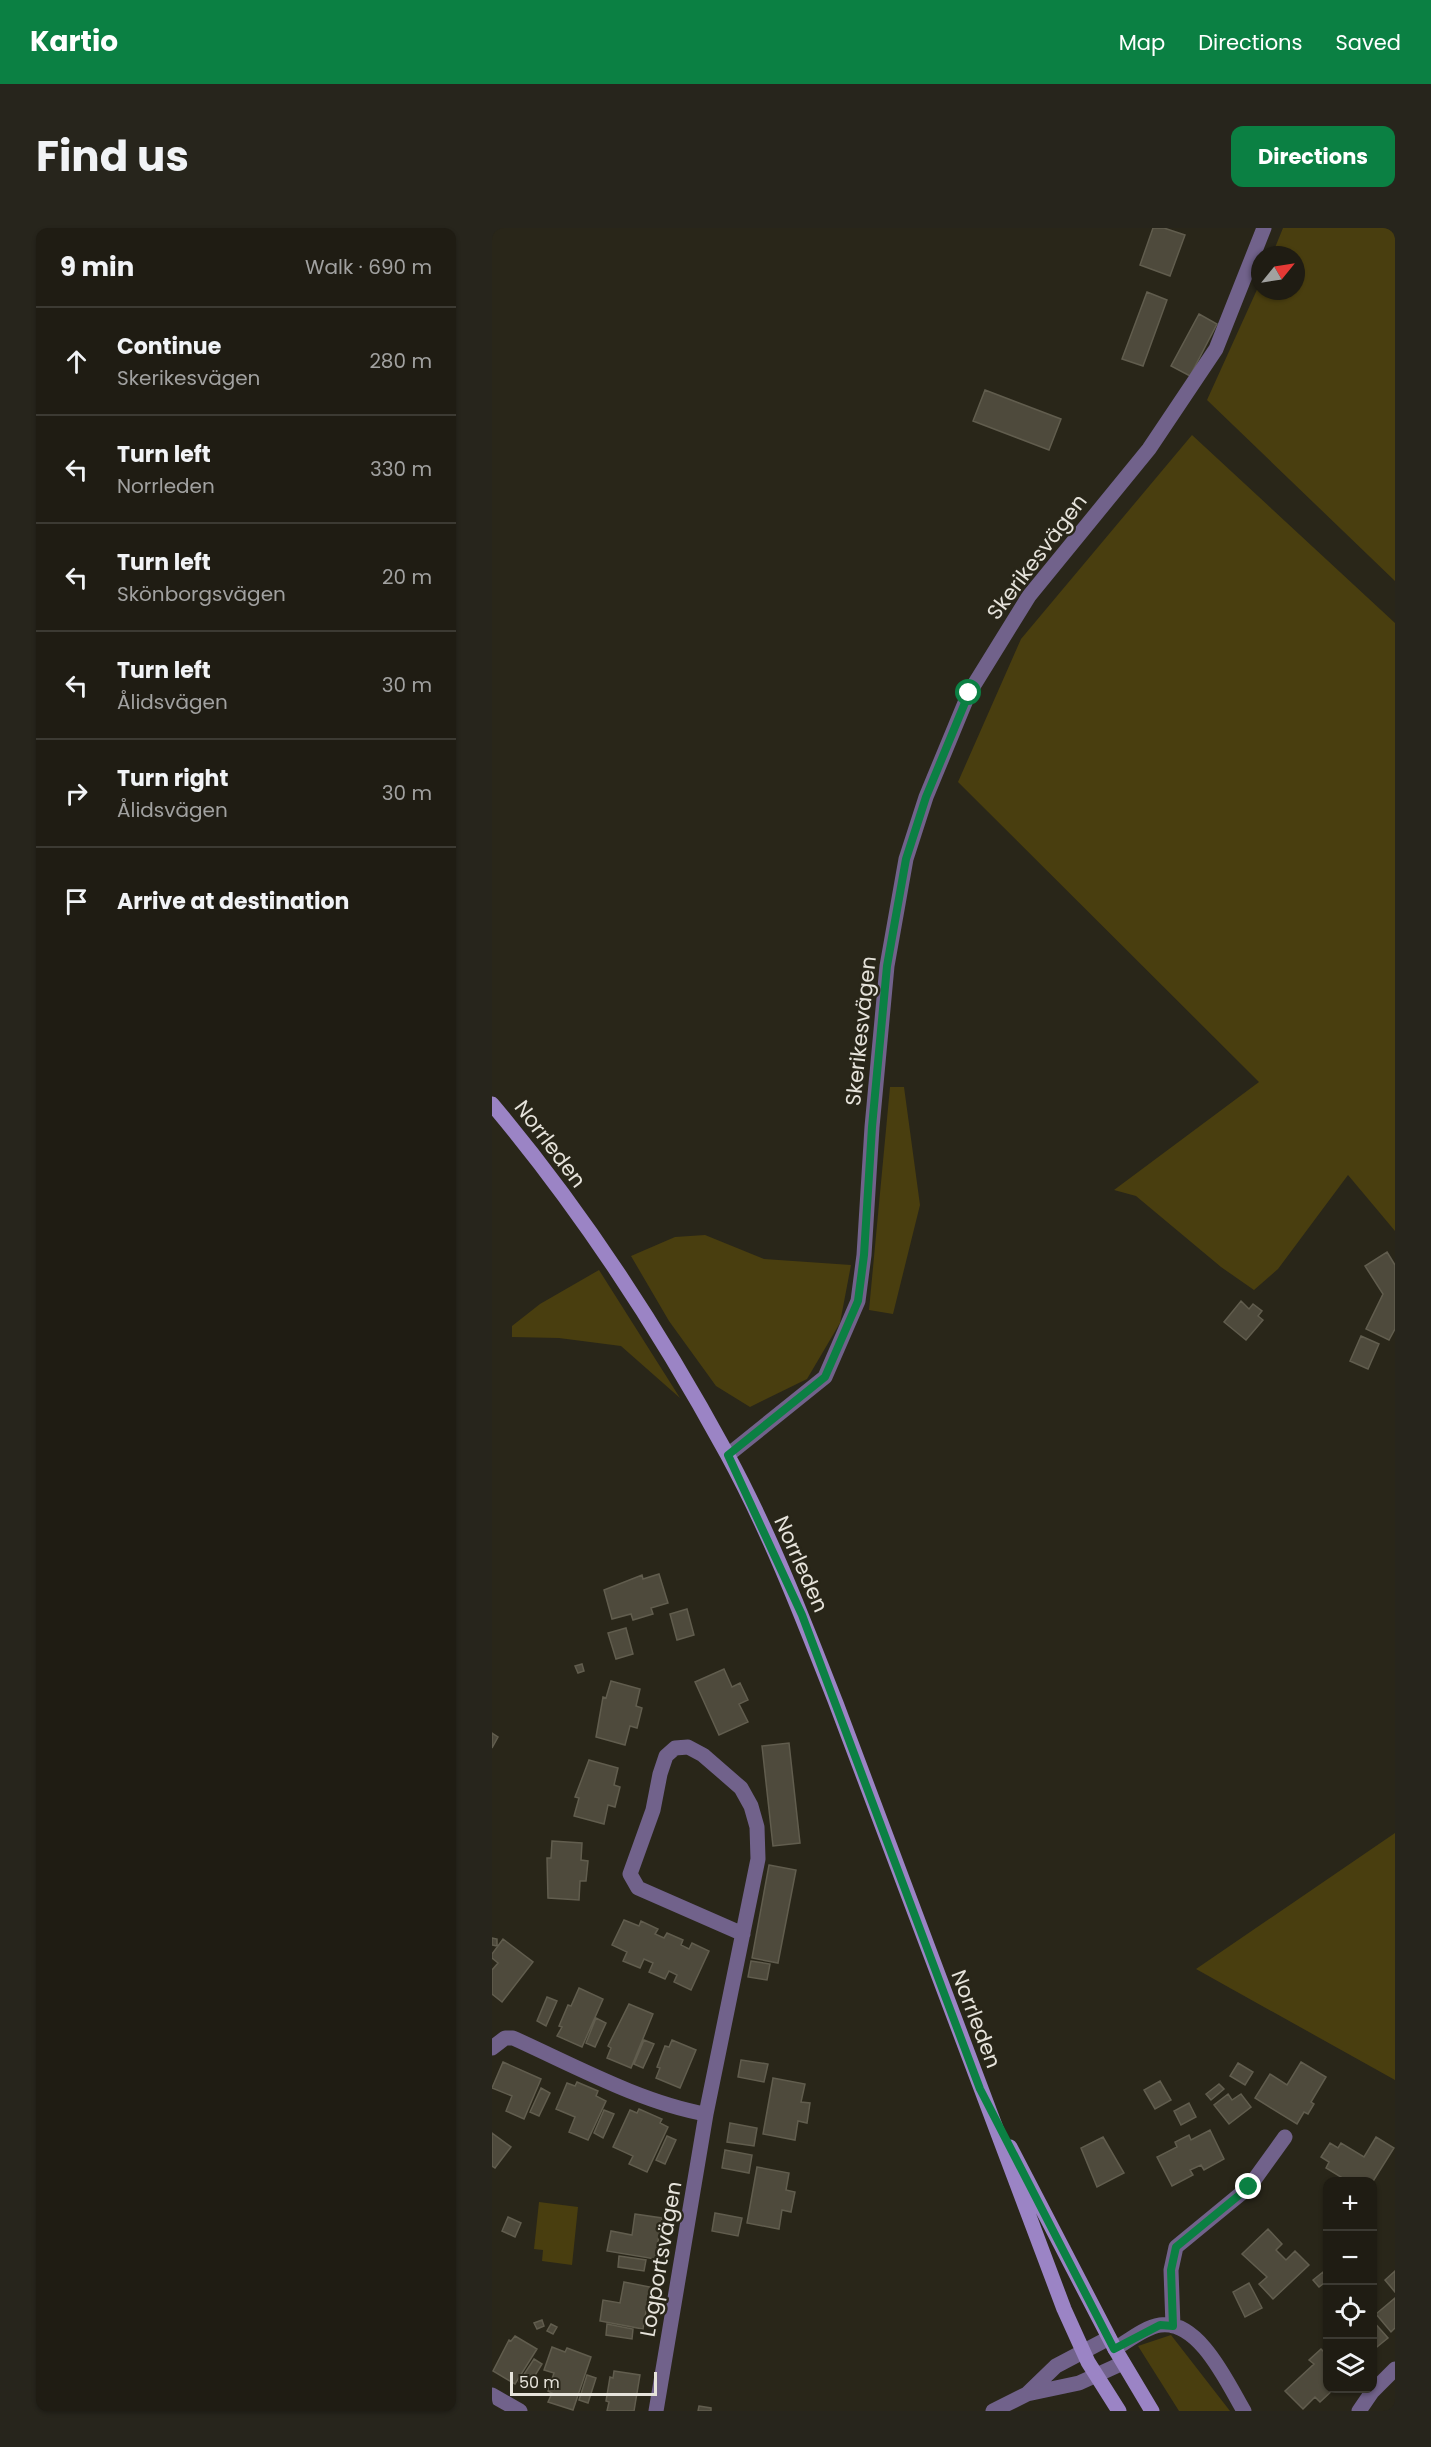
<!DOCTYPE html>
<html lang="en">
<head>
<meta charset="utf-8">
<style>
  :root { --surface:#1f1c13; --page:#27251c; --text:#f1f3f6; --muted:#a1a1a0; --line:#3c3a33; --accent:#0b8043 }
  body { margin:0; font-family:Poppins,sans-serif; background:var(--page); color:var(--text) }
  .controls { position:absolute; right:18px; bottom:18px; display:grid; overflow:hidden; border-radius:12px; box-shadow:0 2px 4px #0004 }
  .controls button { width:54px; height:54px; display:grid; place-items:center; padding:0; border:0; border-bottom:2px solid var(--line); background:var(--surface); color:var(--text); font:30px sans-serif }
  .compass { position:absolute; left:759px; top:18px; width:54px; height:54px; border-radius:50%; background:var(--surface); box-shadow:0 2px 4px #0004; rotate:60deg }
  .scale { position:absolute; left:18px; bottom:15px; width:147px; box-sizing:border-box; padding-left:6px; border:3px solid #e6e3db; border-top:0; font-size:16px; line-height:21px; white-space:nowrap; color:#e6e3db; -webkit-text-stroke:4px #292619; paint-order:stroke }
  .stop { position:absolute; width:18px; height:18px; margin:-14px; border:4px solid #0b8043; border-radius:50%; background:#fff }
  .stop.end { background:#0b8043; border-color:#fff; box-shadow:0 2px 6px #0008 }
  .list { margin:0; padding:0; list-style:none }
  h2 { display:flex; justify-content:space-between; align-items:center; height:78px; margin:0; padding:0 24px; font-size:26px }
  h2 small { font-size:20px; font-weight:400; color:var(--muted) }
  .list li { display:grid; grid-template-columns:39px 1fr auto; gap:18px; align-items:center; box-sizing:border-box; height:108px; padding:0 24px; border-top:2px solid var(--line) }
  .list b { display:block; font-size:22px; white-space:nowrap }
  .list p { margin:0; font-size:20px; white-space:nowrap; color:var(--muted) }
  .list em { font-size:20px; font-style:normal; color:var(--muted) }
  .icon { flex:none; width:33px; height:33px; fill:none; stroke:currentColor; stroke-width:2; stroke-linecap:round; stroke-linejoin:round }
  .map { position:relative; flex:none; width:903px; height:2183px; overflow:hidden; border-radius:12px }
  header { display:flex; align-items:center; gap:36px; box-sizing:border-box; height:84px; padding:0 30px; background:var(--accent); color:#fff }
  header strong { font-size:28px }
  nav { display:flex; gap:33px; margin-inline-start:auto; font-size:21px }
  .intro { display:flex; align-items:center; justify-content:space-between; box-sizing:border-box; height:144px; padding:0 36px }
  h1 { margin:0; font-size:42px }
  .button { padding:15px 27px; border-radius:12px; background:var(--accent); color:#fff; font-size:21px; font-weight:700 }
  main { display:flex; gap:36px; padding:0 36px }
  aside { flex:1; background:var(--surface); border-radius:12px; box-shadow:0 2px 4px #0004 }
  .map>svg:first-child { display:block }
  .green { fill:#493e0f }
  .building { fill:#4e4a3c; stroke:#615d4e; stroke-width:1.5 }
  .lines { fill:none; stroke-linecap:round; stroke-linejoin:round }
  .minor { stroke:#71628b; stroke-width:15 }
  .tertiary { stroke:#71628b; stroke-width:15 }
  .secondary { stroke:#9b84c5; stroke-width:15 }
  .route { stroke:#0b8043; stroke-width:8 }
  .labels { text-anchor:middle; stroke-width:5; stroke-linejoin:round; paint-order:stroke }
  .street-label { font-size:21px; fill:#e6e3db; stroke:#292619 }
</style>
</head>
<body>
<header>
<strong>Kartio</strong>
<nav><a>Map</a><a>Directions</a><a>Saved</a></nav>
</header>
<div class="intro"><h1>Find us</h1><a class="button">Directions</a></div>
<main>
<aside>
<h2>9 min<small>Walk · 690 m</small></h2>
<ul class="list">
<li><svg class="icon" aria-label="ahead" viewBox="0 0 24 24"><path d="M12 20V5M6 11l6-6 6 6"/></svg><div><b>Continue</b><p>Skerikesvägen</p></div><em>280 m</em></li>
<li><svg class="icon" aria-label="left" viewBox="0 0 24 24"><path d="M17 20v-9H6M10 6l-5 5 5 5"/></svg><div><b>Turn left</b><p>Norrleden</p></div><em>330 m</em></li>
<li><svg class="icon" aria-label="left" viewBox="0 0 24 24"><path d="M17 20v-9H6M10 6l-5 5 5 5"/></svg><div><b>Turn left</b><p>Skönborgsvägen</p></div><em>20 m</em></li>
<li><svg class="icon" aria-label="left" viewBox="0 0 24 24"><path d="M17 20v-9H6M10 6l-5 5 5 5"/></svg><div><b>Turn left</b><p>Ålidsvägen</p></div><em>30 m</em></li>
<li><svg class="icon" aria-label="right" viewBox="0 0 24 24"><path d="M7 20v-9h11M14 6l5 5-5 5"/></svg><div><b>Turn right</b><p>Ålidsvägen</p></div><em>30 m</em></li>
<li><svg class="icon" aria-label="arrive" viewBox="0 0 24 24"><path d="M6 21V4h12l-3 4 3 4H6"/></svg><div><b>Arrive at destination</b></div></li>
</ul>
</aside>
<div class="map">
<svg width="903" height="2183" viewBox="0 0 903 2183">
  <rect width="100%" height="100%" fill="#292619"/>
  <path class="green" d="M 791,0 L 903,0 L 903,353 L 715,172 L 768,55 L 768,63 L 804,63 L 804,27 L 780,27 Z
    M 700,207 L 903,395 L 903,1003 L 856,947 L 786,1041 L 762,1062 L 729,1039 L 644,968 L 622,962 L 767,854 L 466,554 L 529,411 Z
    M 398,859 L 412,859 L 428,977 L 401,1086 L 377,1082 Z
    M 213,1007 L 272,1031 L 359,1037 L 348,1095 L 315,1151 L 258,1179 L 224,1158 L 177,1093 L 139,1028 L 183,1009 Z
    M 107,1042 L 188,1170 L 129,1118 L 67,1110 L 20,1109 L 20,1098 L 48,1076 Z
    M 903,1605 L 903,1852 L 704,1741 Z
    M 47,1974 L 86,1979 L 80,2037 L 50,2033 L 51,2022 L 42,2021 Z
    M 679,2107 L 738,2183 L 687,2183 L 646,2118 Z"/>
  <path class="building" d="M 661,0 L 672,0 L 693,7 L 678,48 L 648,37 Z
    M 655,64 L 675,72 L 651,138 L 630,131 Z
    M 707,86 L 725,96 L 698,148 L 679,138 Z
    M 493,162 L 569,191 L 557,222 L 481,193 Z
    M 895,1024 L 903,1037 L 903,1101 L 897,1112 L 874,1101 L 891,1066 L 873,1038 Z
    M 749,1073 L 757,1081 L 761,1076 L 770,1083 L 766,1088 L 771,1092 L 754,1112 L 732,1094 Z
    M 869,1108 L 887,1116 L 876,1141 L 858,1133 Z
    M 167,1346 L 176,1375 L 159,1380 L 161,1386 L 141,1392 L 139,1386 L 120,1391 L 112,1362 L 150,1347 L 151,1351 Z
    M 195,1381 L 202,1407 L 185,1412 L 178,1386 Z
    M 134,1400 L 141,1426 L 124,1431 L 116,1405 Z
    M 90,1436 L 92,1443 L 86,1445 L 83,1438 Z
    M 232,1441 L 240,1459 L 248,1455 L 256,1472 L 247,1476 L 256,1494 L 227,1507 L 203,1454 Z
    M 119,1453 L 148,1461 L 144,1478 L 150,1480 L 145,1500 L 138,1498 L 133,1517 L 104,1509 L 111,1469 L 114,1470 Z
    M 0,1505 L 6,1509 L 0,1520 Z
    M 297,1515 L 308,1615 L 281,1618 L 270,1518 Z
    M 97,1532 L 126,1540 L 122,1557 L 128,1559 L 123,1579 L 116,1577 L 112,1596 L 82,1588 L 87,1570 L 83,1569 Z
    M 60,1613 L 90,1615 L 89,1632 L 96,1633 L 94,1653 L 88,1653 L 87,1672 L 56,1670 L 55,1630 L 59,1630 Z
    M 277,1637 L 304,1642 L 286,1735 L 260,1730 Z
    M 132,1692 L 147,1698 L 149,1693 L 166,1701 L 163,1706 L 172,1710 L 175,1705 L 191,1712 L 189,1717 L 197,1721 L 200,1715 L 217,1723 L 199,1762 L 182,1754 L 185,1747 L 177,1743 L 173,1751 L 157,1744 L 161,1735 L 152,1731 L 148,1740 L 131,1733 L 135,1724 L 120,1717 Z
    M 0,1710 L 5,1711 L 5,1718 L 0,1717 Z
    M 11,1711 L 41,1734 L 10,1774 L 0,1766 L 0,1742 L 6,1735 L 0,1730 L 0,1726 Z
    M 259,1733 L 278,1736 L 275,1752 L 256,1749 Z
    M 87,1760 L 111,1771 L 90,1819 L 65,1808 L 70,1799 L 67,1798 L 76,1777 L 79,1778 Z
    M 55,1769 L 65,1773 L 54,1798 L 45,1793 Z
    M 137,1776 L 161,1786 L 139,1840 L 115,1830 L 119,1820 L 116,1818 Z
    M 104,1790 L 114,1795 L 103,1819 L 94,1815 Z
    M 152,1812 L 162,1816 L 151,1840 L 142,1836 Z
    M 180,1812 L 204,1822 L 188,1860 L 164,1850 L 168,1840 L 165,1839 L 173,1818 L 177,1819 Z
    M 249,1832 L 276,1836 L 272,1854 L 246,1849 Z
    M 11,1834 L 49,1851 L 32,1891 L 14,1883 L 20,1868 L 0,1860 Z
    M 809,1834 L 834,1849 L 819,1874 L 822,1876 L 816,1886 L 812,1884 L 805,1896 L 763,1870 L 778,1846 L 795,1857 Z
    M 746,1835 L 761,1844 L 753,1857 L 738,1848 Z
    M 281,1850 L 313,1856 L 309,1874 L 318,1875 L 315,1895 L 306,1893 L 303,1912 L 271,1906 Z
    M 668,1853 L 679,1872 L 663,1881 L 652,1862 Z
    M 85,1854 L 106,1863 L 104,1868 L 114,1873 L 96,1912 L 77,1904 L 83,1889 L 64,1881 L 75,1855 L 83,1858 Z
    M 727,1856 L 732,1861 L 719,1872 L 714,1866 Z
    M 49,1860 L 58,1865 L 47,1888 L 38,1884 Z
    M 736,1866 L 740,1872 L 749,1866 L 759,1879 L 737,1896 L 722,1877 Z
    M 697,1875 L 704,1889 L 689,1897 L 682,1883 Z
    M 147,1881 L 170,1891 L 168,1895 L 176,1899 L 155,1944 L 137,1936 L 141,1928 L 121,1919 L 138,1882 L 145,1885 Z
    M 112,1882 L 122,1886 L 111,1910 L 102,1905 Z
    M 238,1895 L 265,1900 L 262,1918 L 235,1914 Z
    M 718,1902 L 732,1931 L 712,1942 L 709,1937 L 698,1942 L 701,1947 L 680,1958 L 665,1929 L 685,1919 L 683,1914 L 697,1907 L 699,1912 Z
    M 0,1905 L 19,1919 L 3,1940 L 0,1938 Z
    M 175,1908 L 184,1912 L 173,1936 L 164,1932 Z
    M 611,1909 L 632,1945 L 605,1959 L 589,1920 Z
    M 884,1909 L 902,1920 L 880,1955 L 857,1954 L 834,1940 L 837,1934 L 829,1929 L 838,1915 L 846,1920 L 849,1915 L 872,1929 Z
    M 233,1922 L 260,1927 L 257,1945 L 230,1940 Z
    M 265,1939 L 297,1945 L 294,1962 L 303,1964 L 299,1984 L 290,1982 L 287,2001 L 255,1995 Z
    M 223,1985 L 250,1990 L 246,2008 L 220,2003 Z
    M 143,1986 L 170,1990 L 163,2031 L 115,2023 L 119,2003 L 140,2007 Z
    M 16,1989 L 29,1995 L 23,2009 L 10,2003 Z
    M 776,2001 L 790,2016 L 784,2022 L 794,2032 L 803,2023 L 817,2037 L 781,2071 L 767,2056 L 775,2049 L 750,2026 Z
    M 127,2028 L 154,2032 L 152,2043 L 126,2039 Z
    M 903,2043 L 903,2064 L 893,2052 Z
    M 831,2044 L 836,2052 L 827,2059 L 821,2052 Z
    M 132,2054 L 158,2059 L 151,2101 L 108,2093 L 111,2072 L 128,2075 Z
    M 757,2055 L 770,2080 L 753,2089 L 741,2064 Z
    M 903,2070 L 903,2100 L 899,2104 L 884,2086 Z
    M 50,2092 L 52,2098 L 45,2101 L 42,2095 Z
    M 880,2092 L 896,2110 L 880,2123 Z
    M 59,2096 L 65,2099 L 61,2106 L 55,2103 Z
    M 115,2096 L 141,2101 L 140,2111 L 114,2107 Z
    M 23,2108 L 45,2121 L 23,2156 L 1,2143 L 17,2112 L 19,2113 Z
    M 60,2119 L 73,2124 L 75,2120 L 99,2129 L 81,2182 L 56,2174 L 60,2165 L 56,2163 L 62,2145 L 52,2142 Z
    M 829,2121 L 836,2128 L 836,2160 L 843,2160 L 828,2174 L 823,2169 L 811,2181 L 793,2163 L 822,2136 L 817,2132 Z
    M 42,2131 L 50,2136 L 36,2159 L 27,2154 Z
    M 122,2143 L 148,2147 L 142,2183 L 115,2183 L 117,2174 L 114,2173 L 118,2149 L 121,2150 Z
    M 95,2147 L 104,2150 L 96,2175 L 87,2172 Z
    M 207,2178 L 219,2180 L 219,2183 L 206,2183 Z"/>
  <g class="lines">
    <path class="minor" d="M 0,1820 L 13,1810 L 21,1810 C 81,1837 150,1875 214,1886
      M 681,2098 L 679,2042 L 684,2019 L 757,1959 L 793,1909
      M 623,2121 C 636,2113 653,2099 668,2097 C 707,2091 736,2156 752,2183
      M 0,2167 L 28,2183
      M 164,2183 L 214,1886 L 266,1631 L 265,1599 L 259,1578 L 249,1560 L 211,1527 L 196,1519 L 183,1520 L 174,1528 L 168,1546 L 161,1582 L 138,1646 L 146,1660 L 251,1706
      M 867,2183 L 880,2164 L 903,2141"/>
    <path class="tertiary" d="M 236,1227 L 333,1149 L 366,1073 L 372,1027 L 380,899 L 395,738 L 414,631 L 434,569 L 477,465 L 537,368 L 657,221 L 724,121 L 772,0
      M 535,2166 L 587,2155 L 631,2135
      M 501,2183 L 535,2166 L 564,2138 L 617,2110"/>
    <path class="secondary" d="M 0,876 C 90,983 168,1103 235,1226 C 278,1305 311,1391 344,1475 L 572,2081 L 596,2134 L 627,2183
      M 518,1919 L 623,2121 L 660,2183"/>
  </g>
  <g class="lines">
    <path class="route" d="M 477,465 L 434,569 L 414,631 L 395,738 L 380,899 L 372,1027 L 366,1073 L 333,1149 L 236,1227 L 310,1387 L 488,1861 L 622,2121 L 668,2097 L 681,2098 L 679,2042 L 684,2019 L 757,1959"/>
  </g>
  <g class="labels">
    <g class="street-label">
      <text transform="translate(545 329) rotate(-53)" y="7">Skerikesvägen</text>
      <text transform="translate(369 803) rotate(-84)" y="7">Skerikesvägen</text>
      <text transform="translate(58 916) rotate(53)" y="7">Norrleden</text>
      <text transform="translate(309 1336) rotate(66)" y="7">Norrleden</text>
      <text transform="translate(484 1791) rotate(69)" y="7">Norrleden</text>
      <text transform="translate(169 2031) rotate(-80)" y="7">Logportsvägen</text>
    </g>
  </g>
</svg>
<div class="controls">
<button>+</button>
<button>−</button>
<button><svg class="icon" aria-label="locate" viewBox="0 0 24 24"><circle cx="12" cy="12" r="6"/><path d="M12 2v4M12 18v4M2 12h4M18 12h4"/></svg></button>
<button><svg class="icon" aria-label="layers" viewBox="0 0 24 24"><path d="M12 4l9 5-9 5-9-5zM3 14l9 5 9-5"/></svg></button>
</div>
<svg class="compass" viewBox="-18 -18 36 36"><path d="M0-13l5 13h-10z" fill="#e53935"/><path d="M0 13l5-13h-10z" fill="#a1a1a0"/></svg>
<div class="scale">50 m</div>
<div class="stop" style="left:477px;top:465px"></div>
<div class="stop end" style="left:757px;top:1959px"></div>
</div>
</main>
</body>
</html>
